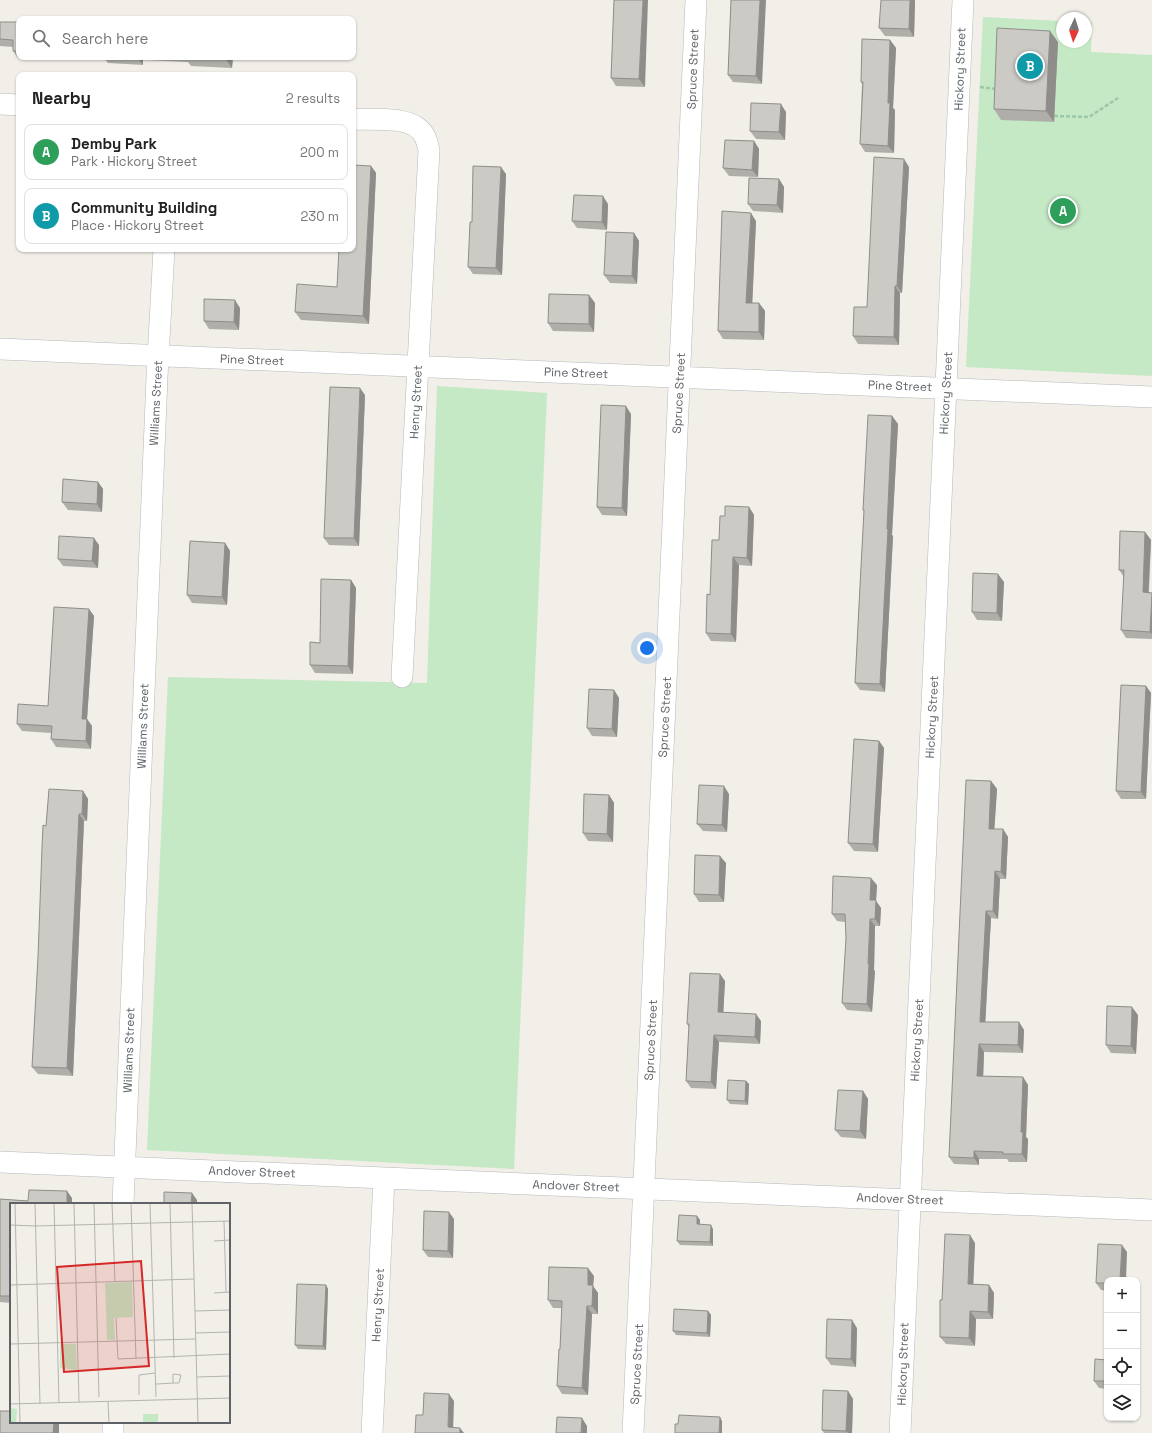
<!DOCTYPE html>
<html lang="en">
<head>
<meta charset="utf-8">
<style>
  :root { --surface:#fff; --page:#f2f2f2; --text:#222; --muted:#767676; --line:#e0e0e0; --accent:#2563eb }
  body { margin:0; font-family:"Space Grotesk",sans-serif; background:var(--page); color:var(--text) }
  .controls { position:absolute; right:12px; bottom:12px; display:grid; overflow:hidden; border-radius:8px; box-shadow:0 1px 3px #0004 }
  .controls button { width:36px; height:36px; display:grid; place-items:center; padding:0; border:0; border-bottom:1px solid var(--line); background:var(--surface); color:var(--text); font:20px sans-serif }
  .compass { position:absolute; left:1056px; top:12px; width:36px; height:36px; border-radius:50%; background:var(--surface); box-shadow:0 1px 3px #0004; rotate:184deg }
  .you { position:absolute; left:647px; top:648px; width:14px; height:14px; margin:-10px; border:3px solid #fff; border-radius:50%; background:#1a73e8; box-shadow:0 0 0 6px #1a73e833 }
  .badge { display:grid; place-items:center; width:26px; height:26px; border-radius:50%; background:var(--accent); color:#fff; font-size:13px; font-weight:700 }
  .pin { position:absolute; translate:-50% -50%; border:2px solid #fff; box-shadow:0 1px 4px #0006 }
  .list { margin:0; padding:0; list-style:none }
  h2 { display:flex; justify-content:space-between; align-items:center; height:52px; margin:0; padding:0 16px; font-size:17px }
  h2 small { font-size:13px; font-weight:400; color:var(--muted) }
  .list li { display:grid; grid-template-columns:26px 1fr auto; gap:12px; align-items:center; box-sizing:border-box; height:56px; margin:0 8px 8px; padding:0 8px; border:1px solid var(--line); border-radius:8px }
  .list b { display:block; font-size:15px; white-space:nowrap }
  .list p { margin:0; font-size:13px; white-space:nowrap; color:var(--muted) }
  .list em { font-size:13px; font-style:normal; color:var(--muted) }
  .icon { flex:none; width:22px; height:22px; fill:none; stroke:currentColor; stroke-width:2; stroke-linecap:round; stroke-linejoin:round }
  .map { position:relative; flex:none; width:1152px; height:1433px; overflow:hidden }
  .search { position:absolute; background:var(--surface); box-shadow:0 1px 3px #0004; left:16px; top:16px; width:340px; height:44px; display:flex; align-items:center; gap:10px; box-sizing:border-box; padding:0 14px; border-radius:8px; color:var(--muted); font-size:15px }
  .panel { position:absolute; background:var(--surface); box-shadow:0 1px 3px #0004; left:16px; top:72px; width:340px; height:180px; border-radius:8px }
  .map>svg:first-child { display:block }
  .green { fill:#c5e8c5 }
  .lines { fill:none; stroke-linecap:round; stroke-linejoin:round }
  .minor-casing { stroke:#b5b8bc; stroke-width:22 }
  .path { stroke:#9cc7a9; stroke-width:2.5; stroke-dasharray:4 2; stroke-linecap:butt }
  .minor { stroke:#fff; stroke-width:21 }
  .wall { fill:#afaea9 }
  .shaded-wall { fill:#8f8d8a }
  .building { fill:#cccac5; stroke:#8f8d8a }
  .labels { text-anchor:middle; stroke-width:3.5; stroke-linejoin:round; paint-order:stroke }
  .street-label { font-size:12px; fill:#5f6368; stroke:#fff }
  .inset-road { fill:none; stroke:#b3b3b1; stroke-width:1 }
  .view { fill:#d62828; fill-opacity:0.15; stroke:#d62828; stroke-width:2 }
  .inset-edge { fill:none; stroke:#5f6368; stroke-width:2 }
</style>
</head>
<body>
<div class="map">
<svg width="1152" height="1433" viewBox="0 0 1152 1433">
  <rect width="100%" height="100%" fill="#f1efe8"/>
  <path class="green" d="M 983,17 L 1062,21 L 1062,42 L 1086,42 L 1086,22 L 1092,22 L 1091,52 L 1152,55 L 1152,376 L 966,367 Z
    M 437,386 L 547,393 L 514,1169 L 147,1150 L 168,677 L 427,683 Z"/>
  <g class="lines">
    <g class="minor-casing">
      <path id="minor" d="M 0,104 L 19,105
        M 353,119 C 371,120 407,116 420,130 C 426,135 427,143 429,150 L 402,677
        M 0,349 L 1152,397
        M 0,1162 L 1152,1210
        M 123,1204 L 157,377 L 164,249
        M 113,1433 L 113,1422
        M 372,1433 L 384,1178
        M 633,1433 L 696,0
        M 900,1433 L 963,0"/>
    </g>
    <path class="path" d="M 980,87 L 997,89
      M 1054,116 L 1089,117 L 1118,98"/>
    <use href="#minor" class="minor"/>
  </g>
  <path class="wall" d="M 614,0 L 645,87 L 616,86 L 611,78 Z
    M 731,0 L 762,84 L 733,82 L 728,75 Z
    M 915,0 L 914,37 L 885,36 L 879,28 Z
    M 0,22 L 19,22 L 19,57 L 60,57 L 60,60 L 18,58 L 13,51 L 13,47 L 0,46 Z
    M 890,40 L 896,48 L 893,108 L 895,110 L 894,153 L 865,152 L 860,144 L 862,84 L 861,82 Z
    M 1058,42 L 1054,122 L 1001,120 L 994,109 Z
    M 103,57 L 233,57 L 232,68 L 191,66 L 188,62 L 143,60 L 143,65 L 108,63 Z
    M 786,112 L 785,140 L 756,139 L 750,131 Z
    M 754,141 L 759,149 L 758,177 L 729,176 L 723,168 Z
    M 371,166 L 376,173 L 369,324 L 301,320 L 295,312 L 337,287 Z
    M 909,167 L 902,293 L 900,293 L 899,345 L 858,344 L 853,336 L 867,307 Z
    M 506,174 L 502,275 L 473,274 L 468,267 L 472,222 Z
    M 779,179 L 784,187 L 783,213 L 753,211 L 748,204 Z
    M 608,204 L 607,230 L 577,228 L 572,221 Z
    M 756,221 L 752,303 L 759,303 L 765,311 L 764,340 L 723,339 L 718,331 Z
    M 634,233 L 639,241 L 637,284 L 610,283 L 604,275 Z
    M 589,295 L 595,303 L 594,332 L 553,331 L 548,323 Z
    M 240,308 L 239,330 L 209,329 L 204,321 Z
    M 365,395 L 359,546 L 329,545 L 324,538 Z
    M 631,414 L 627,516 L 602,515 L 597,507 Z
    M 892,416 L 898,424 L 892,535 L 893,536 L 885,692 L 860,690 L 855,683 L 861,567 L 864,512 L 863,510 Z
    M 98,482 L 103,489 L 102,512 L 68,510 L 62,502 Z
    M 749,507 L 754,515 L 752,566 L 739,565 L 736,642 L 711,641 L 706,633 L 719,540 L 725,516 Z
    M 1145,532 L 1151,540 L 1149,592 L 1152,593 L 1152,639 L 1126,638 L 1121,630 L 1124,577 L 1119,570 Z
    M 225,543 L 230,551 L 227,605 L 192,603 L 187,595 Z
    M 99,545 L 98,568 L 63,566 L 58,559 Z
    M 351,580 L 356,588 L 353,674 L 315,673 L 310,665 L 320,643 Z
    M 1004,582 L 1002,621 L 977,620 L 972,612 Z
    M 89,609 L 94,616 L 87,719 L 92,726 L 91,749 L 56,747 L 51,739 L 51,733 L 22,731 L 17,724 L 48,706 Z
    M 1146,686 L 1151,693 L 1146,799 L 1121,799 L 1116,791 Z
    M 614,690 L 619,698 L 617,737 L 592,736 L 587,728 Z
    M 879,741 L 884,748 L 878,852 L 854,851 L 848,843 Z
    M 991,781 L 997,789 L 994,829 L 1003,829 L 1008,837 L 1006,879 L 1000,879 L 998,919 L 991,918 L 985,1022 L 1019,1022 L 1024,1030 L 1023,1053 L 984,1052 L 983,1076 L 1023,1077 L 1028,1085 L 1026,1137 L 1028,1139 L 1027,1162 L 1009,1162 L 1007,1159 L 979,1159 L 979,1165 L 954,1164 L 949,1157 Z
    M 83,791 L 88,799 L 87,821 L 84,821 L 73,1076 L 38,1074 L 32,1067 L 46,826 Z
    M 729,794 L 727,832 L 703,831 L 697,824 Z
    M 609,795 L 614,803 L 613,842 L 588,841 L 583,833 Z
    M 726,863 L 724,902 L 699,902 L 694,894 Z
    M 877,885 L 876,901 L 881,908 L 880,926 L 875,926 L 874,970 L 875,971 L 872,1012 L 847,1010 L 842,1003 L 846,938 L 845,922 L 837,921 L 832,914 Z
    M 725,981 L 723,1013 L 761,1021 L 760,1044 L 719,1042 L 716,1089 L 691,1088 L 686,1081 L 689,1027 L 687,1024 Z
    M 1138,1015 L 1136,1054 L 1111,1053 L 1106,1045 Z
    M 746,1081 L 749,1084 L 748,1105 L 730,1104 L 727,1100 Z
    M 863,1091 L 868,1099 L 866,1139 L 841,1137 L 835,1130 Z
    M 72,1198 L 72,1204 L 11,1204 L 11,1303 L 0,1302 L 0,1199 L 28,1201 Z
    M 697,1216 L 700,1220 L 700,1225 L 713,1229 L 713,1246 L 680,1245 L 677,1241 Z
    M 454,1219 L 453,1258 L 428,1257 L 423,1250 Z
    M 975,1243 L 973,1284 L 989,1285 L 994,1293 L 993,1319 L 976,1319 L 975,1346 L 946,1344 L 940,1337 L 942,1300 Z
    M 1127,1252 L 1107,1280 L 1107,1291 L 1101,1290 L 1096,1283 Z
    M 594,1276 L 593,1286 L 598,1293 L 598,1314 L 592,1314 L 588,1395 L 562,1394 L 557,1386 L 560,1349 L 562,1308 L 553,1308 L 548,1300 Z
    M 326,1285 L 328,1289 L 326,1350 L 298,1349 L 295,1345 Z
    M 708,1311 L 711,1315 L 710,1337 L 676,1335 L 673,1331 Z
    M 857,1328 L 856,1367 L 831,1365 L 826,1358 Z
    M 1107,1360 L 1107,1389 L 1099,1388 L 1094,1381 Z
    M 848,1391 L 853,1399 L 852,1433 L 824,1433 L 822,1430 Z"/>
  <path class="shaded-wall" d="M 643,0 L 648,0 L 645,87 L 639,79 Z
    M 760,0 L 766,0 L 762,84 L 756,76 Z
    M 910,0 L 915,0 L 914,37 L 909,29 Z
    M 1050,31 L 1058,42 L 1054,122 L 1046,111 Z
    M 890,40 L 896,48 L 893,108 L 895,110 L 894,153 L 888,146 L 888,103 Z
    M 137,57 L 141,57 L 143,60 L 143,65 Z
    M 226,57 L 233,57 L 232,68 L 225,58 Z
    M 781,104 L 786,112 L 785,140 L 779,132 Z
    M 754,141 L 759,149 L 758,177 L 752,170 Z
    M 904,159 L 909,167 L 902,293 L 897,286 Z
    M 371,166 L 376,173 L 369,324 L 363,316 Z
    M 501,167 L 506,174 L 502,275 L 496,268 Z
    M 779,179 L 784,187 L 783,213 L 777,205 Z
    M 603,196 L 608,204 L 607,230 L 602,222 Z
    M 751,213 L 756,221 L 752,310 L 746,303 Z
    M 634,233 L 639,241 L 637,284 L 632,276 Z
    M 895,286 L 900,293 L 899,345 L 894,337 Z
    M 589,295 L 595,303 L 594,332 L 589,324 Z
    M 235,300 L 240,308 L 239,330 L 234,322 Z
    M 759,303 L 765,311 L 764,340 L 759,332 Z
    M 360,388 L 365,395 L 359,546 L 354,538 Z
    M 626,406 L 631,414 L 627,516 L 622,508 Z
    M 892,416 L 898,424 L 892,535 L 893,536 L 885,692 L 880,684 Z
    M 98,482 L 103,489 L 102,512 L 97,504 Z
    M 749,507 L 754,515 L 752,566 L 747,558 Z
    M 1145,532 L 1151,540 L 1148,600 L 1143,592 Z
    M 94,538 L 99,545 L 98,568 L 92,561 Z
    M 225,543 L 230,551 L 227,605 L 222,597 Z
    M 733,557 L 739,565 L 736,642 L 731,634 Z
    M 998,574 L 1004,582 L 1002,621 L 997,613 Z
    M 351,580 L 356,588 L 353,674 L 348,666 Z
    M 1152,597 L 1152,634 L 1150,632 Z
    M 89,609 L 94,616 L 87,719 L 92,726 L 91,749 L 86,741 L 82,719 Z
    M 1146,686 L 1151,693 L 1146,799 L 1141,792 Z
    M 614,690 L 619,698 L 617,737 L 612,729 Z
    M 879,741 L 884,748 L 878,852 L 873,844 Z
    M 991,781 L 997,789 L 994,836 L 989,829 Z
    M 724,786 L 729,794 L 727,832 L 722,825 Z
    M 83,791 L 88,799 L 87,821 L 82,814 Z
    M 609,795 L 614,803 L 613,842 L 607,834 Z
    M 79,814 L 84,821 L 73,1076 L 67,1068 Z
    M 1003,829 L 1008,837 L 1006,879 L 1001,872 Z
    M 720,856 L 726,863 L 724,902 L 719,895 Z
    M 995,871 L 1000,879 L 998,919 L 993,911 Z
    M 871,878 L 877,885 L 876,901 L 881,908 L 880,926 L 875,919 L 870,900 Z
    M 986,911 L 991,918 L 985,1029 L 980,1022 Z
    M 870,919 L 875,926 L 874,970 L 875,971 L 872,1012 L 867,1004 Z
    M 720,974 L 725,981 L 723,1019 L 718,1012 Z
    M 1132,1007 L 1138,1015 L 1136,1054 L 1131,1046 Z
    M 756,1014 L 761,1021 L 760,1044 L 755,1037 Z
    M 1019,1022 L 1024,1030 L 1023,1053 L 1018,1045 Z
    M 714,1035 L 719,1042 L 716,1089 L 711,1082 Z
    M 979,1044 L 984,1052 L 983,1083 L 977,1076 Z
    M 1023,1077 L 1028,1085 L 1026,1137 L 1028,1139 L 1027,1162 L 1022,1154 L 1021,1132 Z
    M 746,1081 L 749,1084 L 748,1105 L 745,1101 Z
    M 863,1091 L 868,1099 L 866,1139 L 860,1131 Z
    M 974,1151 L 979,1159 L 979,1165 L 974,1158 Z
    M 67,1191 L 72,1198 L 72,1204 L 67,1204 Z
    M 192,1193 L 197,1200 L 197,1204 L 191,1204 Z
    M 449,1212 L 454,1219 L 453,1258 L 448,1251 Z
    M 697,1216 L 700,1220 L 699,1228 L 697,1224 Z
    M 711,1225 L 713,1229 L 713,1246 L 710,1242 Z
    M 970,1235 L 975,1243 L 973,1292 L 968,1284 Z
    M 1122,1245 L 1127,1252 L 1126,1280 L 1120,1280 Z
    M 588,1268 L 594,1276 L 593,1286 L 598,1293 L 598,1314 L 592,1306 L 588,1285 Z
    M 326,1285 L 328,1289 L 326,1350 L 323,1346 Z
    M 989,1285 L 994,1293 L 993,1319 L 988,1312 Z
    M 587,1306 L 592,1314 L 588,1395 L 582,1388 Z
    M 708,1311 L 711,1315 L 710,1337 L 707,1333 Z
    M 970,1311 L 976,1319 L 975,1346 L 969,1338 Z
    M 852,1320 L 857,1328 L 856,1367 L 851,1359 Z
    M 848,1391 L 853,1399 L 852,1433 L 848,1433 L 846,1431 Z
    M 449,1394 L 454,1401 L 453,1433 L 448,1427 Z
    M 720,1417 L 722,1421 L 722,1433 L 719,1433 Z
    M 582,1418 L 587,1426 L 587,1433 L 581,1433 Z
    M 54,1422 L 59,1422 L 59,1433 L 53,1433 Z
    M 460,1428 L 464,1433 L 460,1433 Z"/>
  <path class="building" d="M 614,0 L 643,0 L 639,79 L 611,78 Z
    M 731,0 L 760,0 L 756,76 L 728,75 Z
    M 881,0 L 910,0 L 909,29 L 879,28 Z
    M 0,22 L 19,22 L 19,51 L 13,51 L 13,40 L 0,39 Z
    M 997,28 L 1050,31 L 1046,111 L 994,109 Z
    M 862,39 L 890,40 L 888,103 L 890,103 L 888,146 L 860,144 L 863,82 L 861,82 Z
    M 194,57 L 226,57 L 225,58 Z
    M 751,103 L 781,104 L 779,132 L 750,131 Z
    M 725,140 L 754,141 L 752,170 L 723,168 Z
    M 874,157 L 904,159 L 897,286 L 895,286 L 894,337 L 853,336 L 854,307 L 867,307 Z
    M 353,165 L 371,166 L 363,316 L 295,312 L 297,284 L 337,287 L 339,249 L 353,249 Z
    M 473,166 L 501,167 L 496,268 L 468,267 L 470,222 L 472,222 Z
    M 749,178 L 779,179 L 777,205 L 748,204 Z
    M 574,195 L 603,196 L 602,222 L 572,221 Z
    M 722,211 L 751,213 L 746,303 L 759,303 L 759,332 L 718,331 Z
    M 606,232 L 634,233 L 632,276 L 604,275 Z
    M 549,294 L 589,295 L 589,324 L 548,323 Z
    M 204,299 L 235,300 L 234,322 L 204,321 Z
    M 330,387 L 360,388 L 354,538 L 324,538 Z
    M 601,405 L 626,406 L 622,508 L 597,507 Z
    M 868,415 L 892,416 L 887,529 L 888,529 L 880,684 L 855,683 L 861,567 L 864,510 L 863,510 Z
    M 63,479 L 98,482 L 97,504 L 62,502 Z
    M 725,506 L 749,507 L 747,558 L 733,557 L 731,634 L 706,633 L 707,594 L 710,595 L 712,540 L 719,540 L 720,516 L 725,516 Z
    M 1120,531 L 1145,532 L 1143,592 L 1152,593 L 1150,632 L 1121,630 L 1124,570 L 1119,570 Z
    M 59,536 L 94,538 L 92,561 L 58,559 Z
    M 190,541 L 225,543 L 222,597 L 187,595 Z
    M 973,573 L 998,574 L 997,613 L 972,612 Z
    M 321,579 L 351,580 L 348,666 L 310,665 L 310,642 L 320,643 Z
    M 54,607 L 89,609 L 82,719 L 87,719 L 86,741 L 51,739 L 52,726 L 17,724 L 18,704 L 48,706 Z
    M 1121,685 L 1146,686 L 1141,792 L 1116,791 Z
    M 589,689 L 614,690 L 612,729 L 587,728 Z
    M 854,739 L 879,741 L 873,844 L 848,843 Z
    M 966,780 L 991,781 L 989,829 L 1003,829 L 1001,872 L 995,871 L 993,911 L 986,911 L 980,1022 L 1019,1022 L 1018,1045 L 979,1044 L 977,1076 L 1023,1077 L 1021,1132 L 1023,1132 L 1022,1154 L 1003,1154 L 1003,1152 L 974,1151 L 974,1158 L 949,1157 Z
    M 699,785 L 724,786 L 722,825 L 697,824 Z
    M 49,789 L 83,791 L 82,814 L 79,814 L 67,1068 L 32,1067 L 38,957 L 42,848 L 43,825 L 46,826 Z
    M 584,794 L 609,795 L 607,834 L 583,833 Z
    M 695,855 L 720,856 L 719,895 L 694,894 Z
    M 833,876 L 871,878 L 870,900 L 876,900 L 875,919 L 870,919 L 868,964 L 869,964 L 867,1004 L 842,1003 L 846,938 L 845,914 L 832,914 Z
    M 690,973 L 720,974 L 718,1012 L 756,1014 L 755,1037 L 714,1035 L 711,1082 L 686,1081 L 689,1024 L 687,1024 Z
    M 1107,1006 L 1132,1007 L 1131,1046 L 1106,1045 Z
    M 728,1080 L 746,1081 L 745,1101 L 727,1100 Z
    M 838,1090 L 863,1091 L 860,1131 L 835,1130 Z
    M 29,1190 L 67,1191 L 67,1204 L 11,1204 L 11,1296 L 0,1296 L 0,1199 L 28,1201 Z
    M 164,1192 L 192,1193 L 191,1204 L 164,1204 Z
    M 424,1211 L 449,1212 L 448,1251 L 423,1250 Z
    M 679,1215 L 697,1216 L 697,1224 L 711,1225 L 710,1242 L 677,1241 Z
    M 945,1234 L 970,1235 L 968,1284 L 989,1285 L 988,1312 L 970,1311 L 969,1338 L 940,1337 L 940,1300 L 942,1300 Z
    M 1098,1244 L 1122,1245 L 1120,1280 L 1107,1280 L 1107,1283 L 1096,1283 Z
    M 549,1267 L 588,1268 L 588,1285 L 593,1285 L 592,1306 L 587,1306 L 582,1388 L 557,1386 L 559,1349 L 560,1349 L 562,1301 L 548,1300 Z
    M 297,1284 L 326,1285 L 323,1346 L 295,1345 Z
    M 674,1309 L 708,1311 L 707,1333 L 673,1331 Z
    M 827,1319 L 852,1320 L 851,1359 L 826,1358 Z
    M 1095,1359 L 1107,1360 L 1107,1381 L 1094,1381 Z
    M 823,1390 L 848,1391 L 846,1431 L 822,1430 Z
    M 424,1393 L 449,1394 L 448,1427 L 460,1428 L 460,1433 L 415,1433 L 416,1415 L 423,1415 Z
    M 0,1411 L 11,1411 L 11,1422 L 54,1422 L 53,1433 L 0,1433 Z
    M 679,1415 L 720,1417 L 719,1433 L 675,1433 L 675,1424 L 678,1424 Z
    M 557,1417 L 582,1418 L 581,1433 L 556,1433 Z"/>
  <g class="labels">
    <g class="street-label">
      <text transform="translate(693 69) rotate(-88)" y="4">Spruce Street</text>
      <text transform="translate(960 69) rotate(-88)" y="4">Hickory Street</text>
      <text transform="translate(252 360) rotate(2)" y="4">Pine Street</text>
      <text transform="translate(576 373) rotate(2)" y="4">Pine Street</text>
      <text transform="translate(900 386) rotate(2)" y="4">Pine Street</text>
      <text transform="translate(679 393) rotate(-87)" y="4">Spruce Street</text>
      <text transform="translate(946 393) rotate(-87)" y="4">Hickory Street</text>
      <text transform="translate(416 402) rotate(-87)" y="4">Henry Street</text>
      <text transform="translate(156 403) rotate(-87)" y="4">Williams Street</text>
      <text transform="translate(665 717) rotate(-87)" y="4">Spruce Street</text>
      <text transform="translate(932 717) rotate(-87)" y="4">Hickory Street</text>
      <text transform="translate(143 726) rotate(-88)" y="4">Williams Street</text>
      <text transform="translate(651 1040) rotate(-87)" y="4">Spruce Street</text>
      <text transform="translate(917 1040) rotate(-87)" y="4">Hickory Street</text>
      <text transform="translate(129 1050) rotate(-88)" y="4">Williams Street</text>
      <text transform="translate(252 1172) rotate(2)" y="4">Andover Street</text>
      <text transform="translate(576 1186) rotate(2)" y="4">Andover Street</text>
      <text transform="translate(900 1199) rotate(2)" y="4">Andover Street</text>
      <text transform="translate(378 1305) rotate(-87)" y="4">Henry Street</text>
      <text transform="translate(637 1364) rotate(-87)" y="4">Spruce Street</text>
      <text transform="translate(903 1364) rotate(-88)" y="4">Hickory Street</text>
    </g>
  </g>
  <g transform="translate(10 1203)">
    <rect width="220" height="220" fill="#f1efe8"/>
    <path d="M 122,79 L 123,114 L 104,115 L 105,137 L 97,137 L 95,80 ZM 50,141 L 66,141 L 67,167 L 50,165 ZM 0,205 L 7,206 L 6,220 L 0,220 ZM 133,211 L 148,211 L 148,220 L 133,219 Z" fill="#c5e8c5"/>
    <path class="inset-road" d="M 5,0 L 10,220M 25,0 L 30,201M 44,0 L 49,200M 64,0 L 69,199M 84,0 L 89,194M 102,0 L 105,79M 121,0 L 126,156M 140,0 L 146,194M 160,0 L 164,155M 182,0 L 188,220M 214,18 L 216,89M 0,22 L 25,23 L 220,18M 204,38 L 220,37M 0,82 L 184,76M 204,90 L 220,89M 185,108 L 220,107M 106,115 L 108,156 L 220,151M 185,130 L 220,129M 0,141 L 185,136M 187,174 L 220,173M 145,181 L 148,181 L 163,180 L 169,180 L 171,172 L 163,171 L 163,180M 129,192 L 129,172 L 145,170M 98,199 L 99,220M 0,201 L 220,195"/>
    <path class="view" d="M 131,58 L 139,163 L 54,169 L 47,64 Z"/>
    <rect width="220" height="220" class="inset-edge"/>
  </g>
</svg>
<div class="controls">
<button>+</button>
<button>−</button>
<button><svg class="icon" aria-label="locate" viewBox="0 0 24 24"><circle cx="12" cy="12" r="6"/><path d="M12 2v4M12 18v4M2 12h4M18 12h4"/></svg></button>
<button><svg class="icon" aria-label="layers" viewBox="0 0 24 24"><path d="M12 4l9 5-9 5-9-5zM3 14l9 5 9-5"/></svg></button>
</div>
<svg class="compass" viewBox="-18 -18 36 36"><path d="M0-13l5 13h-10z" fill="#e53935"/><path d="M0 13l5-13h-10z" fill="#767676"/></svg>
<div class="you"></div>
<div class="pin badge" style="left:1063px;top:211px;background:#2e9e5b">A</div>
<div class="pin badge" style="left:1030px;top:66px;background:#0f9aa8">B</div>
<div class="search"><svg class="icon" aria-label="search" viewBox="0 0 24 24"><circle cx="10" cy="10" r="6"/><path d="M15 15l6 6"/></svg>Search here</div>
<section class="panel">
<h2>Nearby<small>2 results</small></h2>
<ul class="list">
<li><span class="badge" style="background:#2e9e5b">A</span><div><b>Demby Park</b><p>Park · Hickory Street</p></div><em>200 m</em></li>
<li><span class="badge" style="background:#0f9aa8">B</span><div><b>Community Building</b><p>Place · Hickory Street</p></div><em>230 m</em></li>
</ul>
</section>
</div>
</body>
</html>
